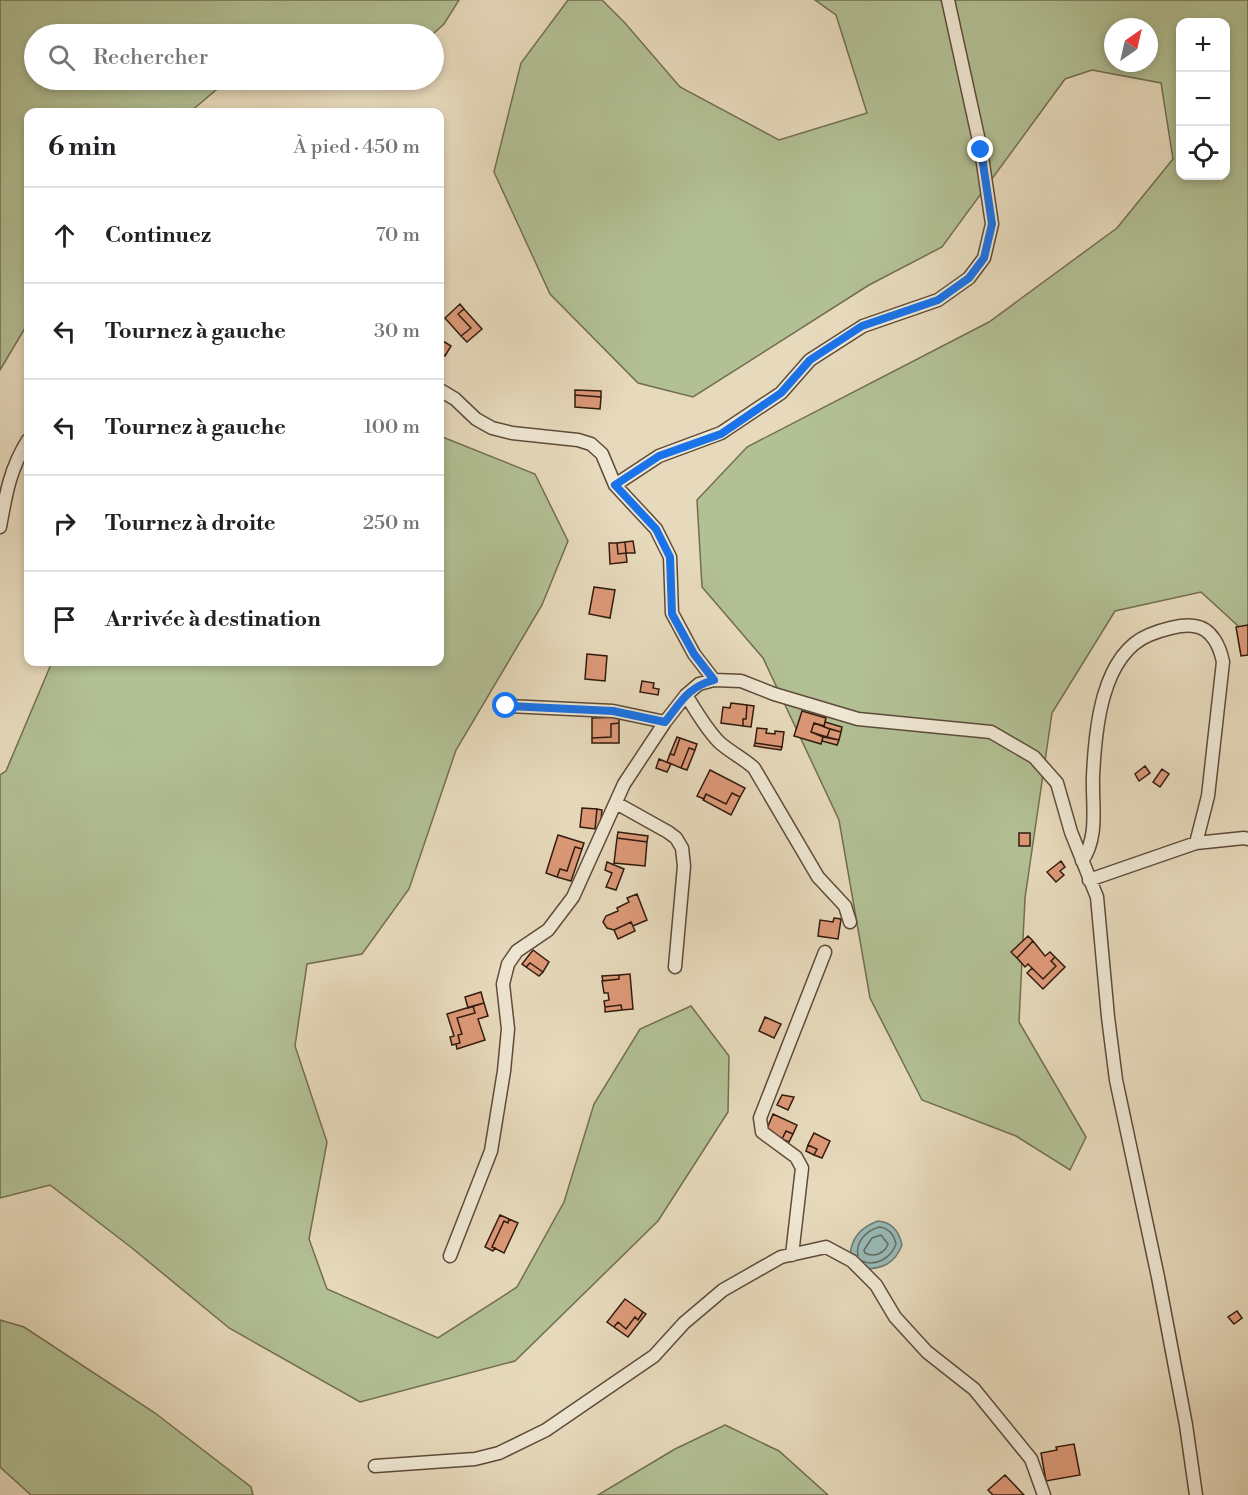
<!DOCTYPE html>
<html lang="fr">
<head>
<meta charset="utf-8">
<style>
  :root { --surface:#fff; --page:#f2f2f2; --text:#202124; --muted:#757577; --line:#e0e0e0 }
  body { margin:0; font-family:"Libre Bodoni",serif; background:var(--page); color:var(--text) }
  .controls { position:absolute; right:18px; top:18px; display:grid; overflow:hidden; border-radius:12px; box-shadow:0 3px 9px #0003 }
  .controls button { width:54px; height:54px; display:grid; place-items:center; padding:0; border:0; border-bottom:2px solid var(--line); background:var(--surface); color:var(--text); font:30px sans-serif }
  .compass { position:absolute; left:1104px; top:18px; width:54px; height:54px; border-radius:50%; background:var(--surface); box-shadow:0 3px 9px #0003; rotate:34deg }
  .stop { position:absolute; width:18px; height:18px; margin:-14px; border:4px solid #1a73e8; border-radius:50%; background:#fff }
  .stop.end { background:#1a73e8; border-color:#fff; box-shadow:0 2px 6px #0008 }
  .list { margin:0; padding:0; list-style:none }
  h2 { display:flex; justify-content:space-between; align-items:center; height:78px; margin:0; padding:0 24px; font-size:26px }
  h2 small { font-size:20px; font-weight:400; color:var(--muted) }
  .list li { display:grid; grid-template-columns:39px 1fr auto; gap:18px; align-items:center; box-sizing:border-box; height:96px; padding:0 24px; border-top:2px solid var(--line) }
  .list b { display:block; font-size:22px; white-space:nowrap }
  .list em { font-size:20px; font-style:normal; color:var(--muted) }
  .icon { flex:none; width:33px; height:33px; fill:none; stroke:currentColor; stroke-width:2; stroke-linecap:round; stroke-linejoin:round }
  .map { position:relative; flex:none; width:1248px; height:1495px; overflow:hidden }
  .search { position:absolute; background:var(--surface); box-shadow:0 3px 9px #0003; left:24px; top:24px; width:420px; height:66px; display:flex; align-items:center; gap:15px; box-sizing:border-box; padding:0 21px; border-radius:33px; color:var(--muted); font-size:22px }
  .panel { position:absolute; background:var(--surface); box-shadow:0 3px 9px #0003; left:24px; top:108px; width:420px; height:558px; border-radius:12px }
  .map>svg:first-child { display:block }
  .green { fill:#b2c094; stroke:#726e51; stroke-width:1.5; fill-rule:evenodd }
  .water { fill:#98bab7; stroke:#6f7a73; stroke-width:1.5 }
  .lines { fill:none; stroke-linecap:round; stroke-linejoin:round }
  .shore { stroke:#646a62; stroke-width:1.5 }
  .building { fill:#dd9978; stroke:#311b0e; stroke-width:1.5 }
  .minor-casing { stroke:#5e4b3a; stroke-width:15 }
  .minor { stroke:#efe7d3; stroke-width:12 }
  .route { stroke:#1a73e8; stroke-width:8 }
</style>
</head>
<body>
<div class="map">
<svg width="1248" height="1495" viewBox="0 0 1248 1495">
  <rect width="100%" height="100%" fill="#e7dabc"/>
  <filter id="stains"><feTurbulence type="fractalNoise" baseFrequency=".00333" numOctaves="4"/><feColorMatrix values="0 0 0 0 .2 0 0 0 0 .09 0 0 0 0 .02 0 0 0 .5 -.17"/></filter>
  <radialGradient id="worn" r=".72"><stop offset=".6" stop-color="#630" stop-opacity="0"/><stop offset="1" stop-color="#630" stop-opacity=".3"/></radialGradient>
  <path class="green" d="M 0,0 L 459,0 L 444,24 L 433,34 L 34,34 L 34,80 L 332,80 L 323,81 L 222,85 L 190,112 L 28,112 L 28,323 L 0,370 Z
    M 568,0 L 602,0 L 625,23 L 680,87 L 779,140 L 867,113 L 836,15 L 815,0 L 1248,0 L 1248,635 L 1201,592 L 1115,611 L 1052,713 L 1025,898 L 1019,1022 L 1086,1137 L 1070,1170 L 1016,1136 L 922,1100 L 870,998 L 839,820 L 763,658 L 702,587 L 697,500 L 747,447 L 989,322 L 1117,228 L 1173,159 L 1161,83 L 1092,70 L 1065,79 L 942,247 L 869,285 L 693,397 L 638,383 L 550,294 L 494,172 L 521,63 ZM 1180,22 L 1226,22 L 1226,176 L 1180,176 ZM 1113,27 L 1149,27 L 1149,63 L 1113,63 Z
    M 440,436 L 535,474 L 568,541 L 542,605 L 456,750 L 409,889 L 362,954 L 307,964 L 295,1046 L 327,1142 L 309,1239 L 327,1289 L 438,1338 L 517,1287 L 564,1202 L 594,1104 L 640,1029 L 691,1006 L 729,1056 L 728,1112 L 658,1221 L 515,1361 L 360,1402 L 229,1328 L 132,1248 L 50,1185 L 0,1198 L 0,775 L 6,771 L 52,662 L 440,662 Z
    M 0,1320 L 24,1327 L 155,1413 L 251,1487 L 253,1495 L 31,1495 L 0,1467 Z
    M 725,1425 L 779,1451 L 828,1495 L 598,1495 L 675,1449 Z"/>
  <path class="water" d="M 878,1221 C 892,1222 899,1231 902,1245 C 895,1263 883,1269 864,1269 L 850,1256 C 851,1238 861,1227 878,1221 Z"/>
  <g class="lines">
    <path class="shore" d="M 881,1235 L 888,1244 C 885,1253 874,1258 865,1253 L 864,1250 L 872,1238 Z
      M 858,1256 C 855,1242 866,1231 879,1227 C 889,1228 894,1235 896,1244 C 891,1258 876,1267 862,1261"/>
  </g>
  <path class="building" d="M 460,304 L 464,309 L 458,314 L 471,328 L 461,336 L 445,318 Z
    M 464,309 L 482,329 L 467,342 L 461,336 L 471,328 L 458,314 Z
    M 443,341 L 451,346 L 445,356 L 440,353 L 440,348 Z
    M 575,390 L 601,391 L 601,397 L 575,395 Z
    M 575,395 L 601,397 L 600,409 L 575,407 Z
    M 633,541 L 635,553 L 626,553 L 625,542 Z
    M 625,542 L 626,553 L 618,554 L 617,543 Z
    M 609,543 L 617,543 L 618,554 L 626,553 L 627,562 L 610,564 Z
    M 594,587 L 615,590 L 610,618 L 589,614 Z
    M 1248,625 L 1248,655 L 1241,656 L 1236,627 Z
    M 587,654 L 607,656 L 605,681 L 585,679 Z
    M 642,681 L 654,683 L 653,688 L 659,689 L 658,695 L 640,692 Z
    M 731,703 L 747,705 L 746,719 L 743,719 L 743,726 L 721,723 L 723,707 L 730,708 Z
    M 747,705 L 754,706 L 751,727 L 743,726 L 743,719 L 746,719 Z
    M 802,711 L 826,718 L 824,726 L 814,723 L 811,732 L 823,737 L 821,744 L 794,736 Z
    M 619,717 L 619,723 L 611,724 L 611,737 L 592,738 L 592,718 Z
    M 825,722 L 842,727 L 841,732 L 824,727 Z
    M 619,723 L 619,743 L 592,743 L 592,738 L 611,737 L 611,724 Z
    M 814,723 L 830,729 L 827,737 L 811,732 Z
    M 757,728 L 767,729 L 766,733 L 775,734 L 775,731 L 784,732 L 782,747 L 755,743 Z
    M 830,729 L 841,732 L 839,740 L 827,737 Z
    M 677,737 L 680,738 L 674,755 L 670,754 Z
    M 823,737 L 839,740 L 837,745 L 822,741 Z
    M 680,738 L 697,744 L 695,750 L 689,748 L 681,768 L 667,762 L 670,754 L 674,755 Z
    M 755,743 L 782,747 L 781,750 L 754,746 Z
    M 689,748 L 695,750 L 687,770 L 681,768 Z
    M 659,759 L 671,764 L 667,772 L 656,768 Z
    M 1145,766 L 1150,773 L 1139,781 L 1135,774 Z
    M 1162,769 L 1169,774 L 1160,787 L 1153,782 Z
    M 710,770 L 745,788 L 740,797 L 732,793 L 726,804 L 706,794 L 704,799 L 697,796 Z
    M 732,793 L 740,797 L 731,815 L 703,800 L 706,794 L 726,804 Z
    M 582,808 L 597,809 L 595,829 L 580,827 Z
    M 597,809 L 602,810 L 600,829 L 595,829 Z
    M 618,832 L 648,836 L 647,842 L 617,838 Z
    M 1019,833 L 1030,833 L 1030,846 L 1019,846 Z
    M 558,835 L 584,843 L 582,849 L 575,847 L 567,871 L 560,869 L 557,877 L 546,873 Z
    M 617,838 L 647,842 L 645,866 L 614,863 Z
    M 575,847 L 582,849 L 571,881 L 557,877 L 560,869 L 567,871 Z
    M 1061,861 L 1065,867 L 1060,871 L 1064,875 L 1056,882 L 1047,872 Z
    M 607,862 L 624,869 L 616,890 L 606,887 L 612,873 L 605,870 Z
    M 637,894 L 647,920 L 633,926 L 631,922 L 614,930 L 607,928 L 603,922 L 606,916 L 618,911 L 617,908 L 629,902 L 627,898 Z
    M 834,918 L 841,919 L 838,939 L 818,936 L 820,920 L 833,922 Z
    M 631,922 L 635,931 L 618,939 L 614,930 Z
    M 1028,936 L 1033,941 L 1017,958 L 1011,952 Z
    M 1033,941 L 1045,956 L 1050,952 L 1055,957 L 1051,961 L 1056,966 L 1043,979 L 1028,964 L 1025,967 L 1017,958 Z
    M 533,950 L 549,962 L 543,972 L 530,963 L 526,967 L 522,964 Z
    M 1055,957 L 1065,967 L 1043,989 L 1027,973 L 1032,968 L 1043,979 L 1056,966 L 1051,961 Z
    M 530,963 L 543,972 L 539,976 L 526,967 Z
    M 630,974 L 633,1009 L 622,1010 L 621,1005 L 605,1007 L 604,1001 L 609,1000 L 608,993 L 604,993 L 602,981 L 619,979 L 619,975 Z
    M 619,975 L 619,979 L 603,981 L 602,976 Z
    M 481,992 L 484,1003 L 468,1008 L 465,997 Z
    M 484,1003 L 488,1016 L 478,1019 L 485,1040 L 457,1049 L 456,1044 L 460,1043 L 458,1035 L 462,1034 L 457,1018 L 475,1013 L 473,1006 Z
    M 621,1005 L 622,1010 L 605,1012 L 605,1007 Z
    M 473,1006 L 475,1013 L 457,1018 L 462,1034 L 458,1035 L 460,1043 L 452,1045 L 450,1037 L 454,1036 L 447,1014 Z
    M 765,1017 L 781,1024 L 774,1038 L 759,1031 Z
    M 782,1095 L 794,1097 L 788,1110 L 777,1105 Z
    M 773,1114 L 797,1125 L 793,1134 L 786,1131 L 782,1139 L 766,1131 Z
    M 786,1131 L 793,1134 L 789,1142 L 782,1139 Z
    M 814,1133 L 830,1141 L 822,1158 L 814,1155 L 817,1149 L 808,1145 Z
    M 808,1145 L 817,1149 L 814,1155 L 806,1151 Z
    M 500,1215 L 509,1219 L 508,1223 L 504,1221 L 492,1247 L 495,1248 L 493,1251 L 485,1247 Z
    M 509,1219 L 518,1223 L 504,1253 L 492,1247 L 504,1221 L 508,1223 Z
    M 625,1299 L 643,1312 L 638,1320 L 635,1317 L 626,1329 L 618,1322 L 614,1327 L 607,1322 Z
    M 1237,1311 L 1242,1318 L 1234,1324 L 1228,1317 Z
    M 643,1312 L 646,1314 L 628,1337 L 614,1327 L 618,1322 L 626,1329 L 635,1317 L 638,1320 Z
    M 1074,1444 L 1080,1475 L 1046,1481 L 1041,1453 L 1057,1450 L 1056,1447 Z
    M 1005,1475 L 1024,1495 L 993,1495 L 988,1490 Z"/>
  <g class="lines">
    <g class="minor-casing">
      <path id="minor" d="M 440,390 L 455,399 L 476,419 L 492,428 L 512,433 L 578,440 L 591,444 L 602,454 L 615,485 L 656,529 L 670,557 L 672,613 L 694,654 L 714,680
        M 615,485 L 659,456 L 721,433 L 781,393 L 810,360 L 863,326 L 938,300 L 969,278 L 984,258 L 992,224 L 981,150 L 948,0
        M 0,527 C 6,493 10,469 28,440
        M 686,695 C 696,711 706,729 719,742 C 730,752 743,758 754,768 L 818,877 L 845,906 L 850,922
        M 506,706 L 613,711 L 665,722
        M 616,803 L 668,832 L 676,838 L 682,848 L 684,866 L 675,967
        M 1082,861 C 1099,837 1092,805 1093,777 C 1095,731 1101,655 1149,635 C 1161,630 1181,624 1194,626 C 1212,628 1220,647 1223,662 L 1208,796 L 1196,843
        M 1089,880 L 1196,843 L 1244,838 L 1248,839
        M 792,1255 L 802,1168 L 796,1157 L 762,1132 L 760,1118 L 825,952
        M 450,1256 L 491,1151 L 504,1071 L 508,1029 L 503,984 L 508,964 L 517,951 L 548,930 L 573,897 L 624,784 L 665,722 L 686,695 L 699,684 L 714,680 L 741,681 L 774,694 L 858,719 L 991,732 L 1034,757 L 1057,783 L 1071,832 L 1097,897 L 1108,1017 L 1116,1080 L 1158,1277 L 1186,1425 L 1196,1495
        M 375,1466 L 475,1459 L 499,1453 L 546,1430 L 654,1356 L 684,1323 L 723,1290 L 781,1257 L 826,1247 L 852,1261 L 876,1285 L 895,1317 L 927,1352 L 974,1389 L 1031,1459 L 1044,1495"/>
    </g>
    <use href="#minor" class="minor"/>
  </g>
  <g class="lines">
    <path class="route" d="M 506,706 L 613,711 L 665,722 C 681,702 688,687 714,680 L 694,654 L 672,614 L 670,557 L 656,529 L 615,485 L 659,456 L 721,434 L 781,393 L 810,360 L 862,326 L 938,300 L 969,278 L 984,258 L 992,224 L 981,150"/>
  </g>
  <rect width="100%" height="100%" filter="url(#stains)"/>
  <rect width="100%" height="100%" fill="url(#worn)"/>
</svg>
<div class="controls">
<button>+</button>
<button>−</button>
<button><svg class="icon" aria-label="locate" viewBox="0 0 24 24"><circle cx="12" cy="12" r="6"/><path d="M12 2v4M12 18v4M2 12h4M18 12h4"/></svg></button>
</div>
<svg class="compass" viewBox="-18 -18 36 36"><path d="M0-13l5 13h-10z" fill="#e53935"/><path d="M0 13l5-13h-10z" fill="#757577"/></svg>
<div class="stop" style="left:506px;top:706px"></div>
<div class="stop end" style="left:981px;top:150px"></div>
<div class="search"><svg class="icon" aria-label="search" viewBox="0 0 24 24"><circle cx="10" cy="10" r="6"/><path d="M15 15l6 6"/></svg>Rechercher</div>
<section class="panel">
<h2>6 min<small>À pied · 450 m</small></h2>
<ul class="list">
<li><svg class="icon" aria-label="ahead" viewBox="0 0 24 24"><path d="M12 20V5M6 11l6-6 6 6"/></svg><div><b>Continuez</b></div><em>70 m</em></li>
<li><svg class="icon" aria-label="left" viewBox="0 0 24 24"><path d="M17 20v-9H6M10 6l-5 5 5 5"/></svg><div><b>Tournez à gauche</b></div><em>30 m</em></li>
<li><svg class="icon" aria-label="left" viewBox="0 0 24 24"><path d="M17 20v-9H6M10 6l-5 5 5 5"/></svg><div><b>Tournez à gauche</b></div><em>100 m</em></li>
<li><svg class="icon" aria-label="right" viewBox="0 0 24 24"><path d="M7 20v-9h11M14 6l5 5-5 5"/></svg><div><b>Tournez à droite</b></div><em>250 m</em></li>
<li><svg class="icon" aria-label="arrive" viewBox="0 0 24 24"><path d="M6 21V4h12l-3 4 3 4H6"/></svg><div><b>Arrivée à destination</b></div></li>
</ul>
</section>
</div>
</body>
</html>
